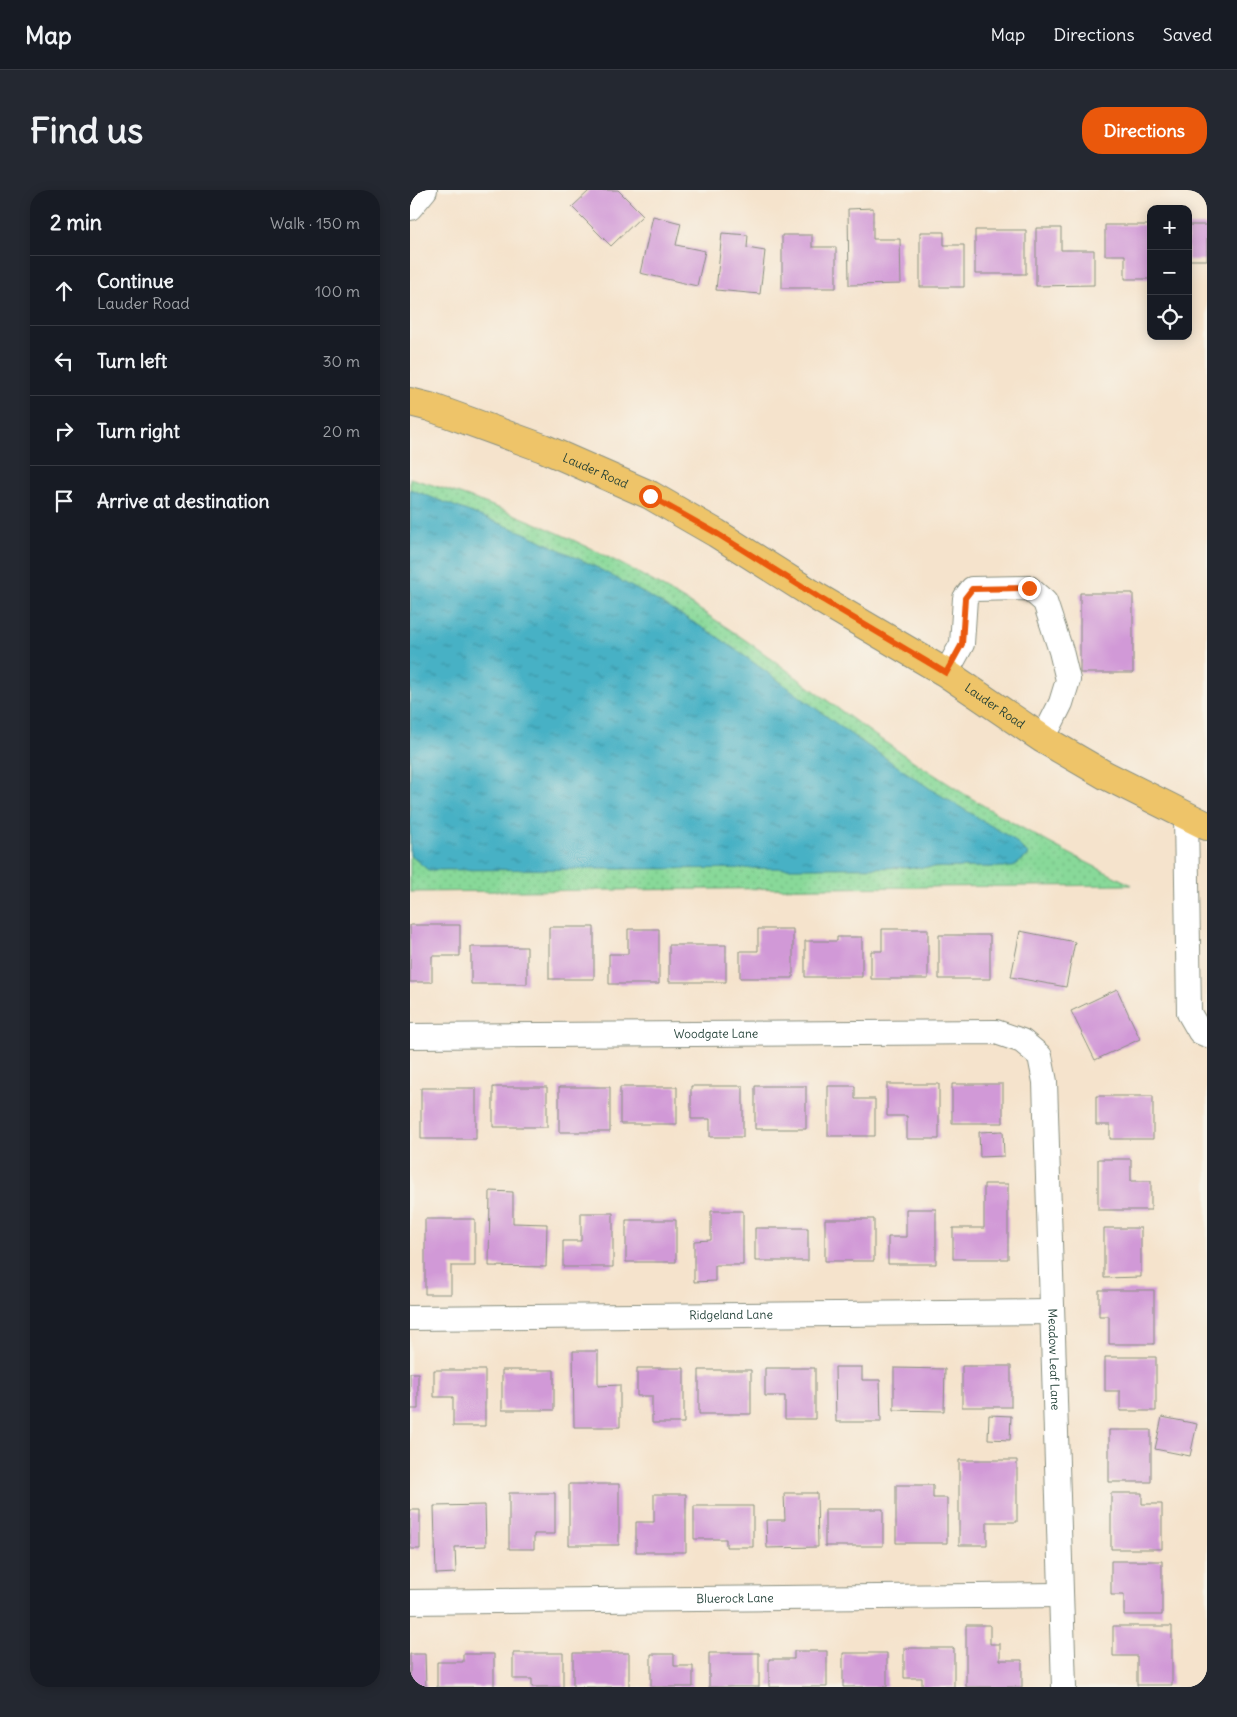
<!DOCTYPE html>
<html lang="en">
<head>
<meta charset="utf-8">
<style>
  :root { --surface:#171b24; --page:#242831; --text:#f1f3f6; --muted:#9ea1a6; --line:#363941; --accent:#ea580c }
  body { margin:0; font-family:Delius,sans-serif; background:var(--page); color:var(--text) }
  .controls { position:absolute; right:15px; top:15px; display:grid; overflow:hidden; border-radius:10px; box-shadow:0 2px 12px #0003 }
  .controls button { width:45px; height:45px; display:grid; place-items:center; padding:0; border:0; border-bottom:1px solid var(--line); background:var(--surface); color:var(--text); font:25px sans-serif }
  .stop { position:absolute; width:15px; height:15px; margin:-11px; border:4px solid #ea580c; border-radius:50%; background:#fff }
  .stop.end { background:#ea580c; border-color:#fff; box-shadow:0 1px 5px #0008 }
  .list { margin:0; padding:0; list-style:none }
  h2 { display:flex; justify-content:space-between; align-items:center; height:65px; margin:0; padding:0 20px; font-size:21px }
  h2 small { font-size:16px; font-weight:400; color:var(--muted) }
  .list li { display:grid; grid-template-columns:32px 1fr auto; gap:15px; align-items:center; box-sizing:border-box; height:70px; padding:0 20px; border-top:1px solid var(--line) }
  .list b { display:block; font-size:19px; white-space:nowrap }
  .list p { margin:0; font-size:16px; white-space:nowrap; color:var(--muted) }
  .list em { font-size:16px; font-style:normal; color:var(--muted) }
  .icon { flex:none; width:28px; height:28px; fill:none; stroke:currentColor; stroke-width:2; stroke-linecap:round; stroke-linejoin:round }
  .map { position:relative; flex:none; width:797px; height:1497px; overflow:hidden; border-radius:20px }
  header { display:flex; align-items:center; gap:30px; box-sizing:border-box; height:70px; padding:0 25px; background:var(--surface); border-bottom:1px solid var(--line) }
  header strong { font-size:24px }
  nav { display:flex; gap:28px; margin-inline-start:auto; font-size:18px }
  .intro { display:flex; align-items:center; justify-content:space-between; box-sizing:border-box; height:120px; padding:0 30px }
  h1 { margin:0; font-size:35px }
  .button { padding:12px 22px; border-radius:20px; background:var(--accent); color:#fff; font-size:18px; font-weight:700 }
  main { display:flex; gap:30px; padding:0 30px }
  aside { flex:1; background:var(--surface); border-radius:20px; box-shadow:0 2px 12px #0003 }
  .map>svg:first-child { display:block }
  .grass { fill:url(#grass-dots); stroke:#548b66 }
  .water { fill:url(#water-ripples); stroke:#33777c }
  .building { fill:#d199d7 }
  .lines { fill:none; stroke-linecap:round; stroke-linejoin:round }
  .minor-casing { stroke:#8a9080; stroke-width:26 }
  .major-casing { stroke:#8a9080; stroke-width:30 }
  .minor { stroke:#fff; stroke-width:24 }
  .major { stroke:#eec469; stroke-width:28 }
  .route { stroke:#ea580c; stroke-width:6 }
  .labels { text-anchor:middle; stroke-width:4.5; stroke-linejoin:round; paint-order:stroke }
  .street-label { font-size:12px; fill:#1f3d34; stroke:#f7f3e8 }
</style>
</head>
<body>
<header>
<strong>Map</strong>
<nav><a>Map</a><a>Directions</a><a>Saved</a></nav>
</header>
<div class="intro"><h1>Find us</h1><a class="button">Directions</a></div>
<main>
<aside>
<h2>2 min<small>Walk · 150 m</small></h2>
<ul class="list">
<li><svg class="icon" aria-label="ahead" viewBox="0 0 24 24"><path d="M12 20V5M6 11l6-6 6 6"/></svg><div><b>Continue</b><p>Lauder Road</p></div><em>100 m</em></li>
<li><svg class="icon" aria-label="left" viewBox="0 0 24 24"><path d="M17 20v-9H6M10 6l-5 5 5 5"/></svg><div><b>Turn left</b></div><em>30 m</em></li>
<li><svg class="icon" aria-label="right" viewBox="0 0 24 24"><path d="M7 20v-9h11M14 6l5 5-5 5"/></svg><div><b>Turn right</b></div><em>20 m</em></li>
<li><svg class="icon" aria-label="arrive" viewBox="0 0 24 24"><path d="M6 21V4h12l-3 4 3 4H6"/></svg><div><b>Arrive at destination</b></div></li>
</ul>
</aside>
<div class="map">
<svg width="797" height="1497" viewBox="0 0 797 1497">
  <defs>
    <pattern id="grass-dots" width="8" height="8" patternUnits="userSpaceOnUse" patternTransform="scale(1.25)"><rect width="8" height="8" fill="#88d999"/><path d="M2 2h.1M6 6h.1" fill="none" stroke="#75bb84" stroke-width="1.8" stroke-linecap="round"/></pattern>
    <pattern id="water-ripples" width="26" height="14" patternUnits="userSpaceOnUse" patternTransform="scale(1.25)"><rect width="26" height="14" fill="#47b1c5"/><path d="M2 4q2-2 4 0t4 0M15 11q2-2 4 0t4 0" fill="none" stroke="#3b91a1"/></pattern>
  </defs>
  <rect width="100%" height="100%" fill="#f7f3e8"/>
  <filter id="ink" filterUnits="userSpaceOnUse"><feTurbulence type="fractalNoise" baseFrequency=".02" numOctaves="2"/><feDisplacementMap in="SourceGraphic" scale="10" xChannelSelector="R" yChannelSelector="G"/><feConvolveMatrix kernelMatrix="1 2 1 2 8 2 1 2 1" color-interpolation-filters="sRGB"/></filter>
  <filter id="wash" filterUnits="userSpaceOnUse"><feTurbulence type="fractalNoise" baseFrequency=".0096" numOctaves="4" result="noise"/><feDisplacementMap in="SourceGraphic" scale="20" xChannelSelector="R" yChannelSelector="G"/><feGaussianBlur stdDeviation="1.12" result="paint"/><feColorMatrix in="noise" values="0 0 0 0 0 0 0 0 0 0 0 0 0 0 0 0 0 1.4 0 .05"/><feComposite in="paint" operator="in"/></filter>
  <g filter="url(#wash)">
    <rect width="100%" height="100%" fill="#f5e3cc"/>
    <path class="grass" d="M 0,288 C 111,321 217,370 313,435 C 359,465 401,499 445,531 C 472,551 500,569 528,587 C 590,628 656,663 722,695 L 0,702 Z"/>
    <path class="water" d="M 0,299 L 117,344 L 184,376 L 244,409 L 305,445 L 361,485 L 439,543 L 522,600 L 603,649 L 619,665 L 603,677 L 18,680 L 0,665 Z"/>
    <g id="blocks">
      <path class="building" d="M 180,0 L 208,0 L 233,25 L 201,56 L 162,17 Z
        M 463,18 L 463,49 L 490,49 L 491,94 L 439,95 L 438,19 Z
        M 243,26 L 271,33 L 266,55 L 295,61 L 287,96 L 230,83 Z
        M 695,35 L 741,35 L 741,89 L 715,89 L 715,65 L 695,65 Z
        M 778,35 L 797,35 L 797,70 L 778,70 Z
        M 626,38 L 651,38 L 651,60 L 684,60 L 684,95 L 626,96 Z
        M 565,40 L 616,40 L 616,84 L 565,84 Z
        M 510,42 L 534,42 L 534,55 L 554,55 L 554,97 L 510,97 Z
        M 312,43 L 338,45 L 337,58 L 355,61 L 350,104 L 306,100 Z
        M 372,45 L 402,45 L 402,57 L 426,57 L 426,98 L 372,98 Z
        M 670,403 L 723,403 L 723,483 L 670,483 Z
        M 0,735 L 50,735 L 50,766 L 22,766 L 22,792 L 0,792 Z
        M 139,737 L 184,737 L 184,789 L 139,789 Z
        M 218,739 L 249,739 L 249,794 L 199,794 L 199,764 L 218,764 Z
        M 348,739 L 383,739 L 383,788 L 330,788 L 330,761 L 348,761 Z
        M 472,739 L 518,739 L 518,789 L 461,789 L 461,761 L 472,761 Z
        M 610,741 L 665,752 L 656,797 L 601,787 Z
        M 529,745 L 580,745 L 580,789 L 529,789 Z
        M 427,747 L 452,747 L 452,787 L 395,787 L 395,751 L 427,751 Z
        M 259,755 L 316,755 L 316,792 L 259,792 Z
        M 61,757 L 117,757 L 117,794 L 61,794 Z
        M 707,799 L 730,849 L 685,870 L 661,821 Z
        M 477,894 L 529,894 L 529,949 L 497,949 L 497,926 L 477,926 Z
        M 542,894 L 593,894 L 593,933 L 542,933 Z
        M 281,896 L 333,896 L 333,947 L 300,947 L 300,929 L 281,929 Z
        M 345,896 L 396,896 L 396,939 L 345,939 Z
        M 418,896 L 445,896 L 445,909 L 465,909 L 465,946 L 418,946 Z
        M 83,897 L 137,897 L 137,937 L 83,937 Z
        M 149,897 L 200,897 L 200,942 L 149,942 Z
        M 210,897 L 267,897 L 267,934 L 210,934 Z
        M 11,898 L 66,898 L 66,949 L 11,949 Z
        M 686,906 L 743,906 L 743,949 L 700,949 L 700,935 L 686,935 Z
        M 593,941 L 594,966 L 570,967 L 569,942 Z
        M 688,969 L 721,969 L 721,991 L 741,991 L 741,1020 L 688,1020 Z
        M 574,994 L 598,994 L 598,1069 L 543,1069 L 543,1038 L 574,1038 Z
        M 80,1001 L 103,1002 L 103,1033 L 137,1034 L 136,1077 L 79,1076 Z
        M 496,1019 L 526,1019 L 526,1074 L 478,1074 L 478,1047 L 496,1047 Z
        M 301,1021 L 333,1021 L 333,1075 L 305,1075 L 305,1091 L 284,1092 L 284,1051 L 301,1050 Z
        M 171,1023 L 203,1023 L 203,1077 L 153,1077 L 153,1051 L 171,1051 Z
        M 15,1029 L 65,1029 L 65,1076 L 41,1076 L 41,1104 L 15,1104 Z
        M 415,1029 L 464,1029 L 464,1071 L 415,1071 Z
        M 216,1030 L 266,1030 L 266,1072 L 216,1072 Z
        M 345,1038 L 398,1038 L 398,1071 L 345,1071 Z
        M 694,1038 L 731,1038 L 731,1087 L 694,1088 Z
        M 689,1100 L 744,1100 L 744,1154 L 699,1154 L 699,1126 L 689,1126 Z
        M 163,1161 L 188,1161 L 188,1196 L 210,1195 L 210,1237 L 164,1237 Z
        M 695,1167 L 746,1167 L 746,1221 L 710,1221 L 710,1201 L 695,1201 Z
        M 552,1176 L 601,1176 L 601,1217 L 552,1217 Z
        M 425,1177 L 452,1177 L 452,1190 L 470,1190 L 471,1232 L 426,1232 Z
        M 227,1178 L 274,1178 L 274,1233 L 242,1233 L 242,1206 L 227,1206 Z
        M 355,1178 L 405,1178 L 405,1229 L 375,1229 L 375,1206 L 355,1206 Z
        M 484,1178 L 535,1179 L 534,1221 L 484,1220 Z
        M 24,1180 L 75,1180 L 75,1236 L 43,1236 L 43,1207 L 24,1207 Z
        M 92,1180 L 144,1180 L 144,1220 L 92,1220 Z
        M 289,1180 L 341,1180 L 341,1224 L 289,1224 Z
        M 0,1183 L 8,1183 L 8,1219 L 0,1219 Z
        M 579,1225 L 601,1226 L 600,1250 L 578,1249 Z
        M 752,1227 L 787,1234 L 780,1266 L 745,1259 Z
        M 699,1240 L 741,1240 L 741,1292 L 699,1292 Z
        M 549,1270 L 607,1270 L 607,1332 L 577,1332 L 577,1355 L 549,1355 Z
        M 159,1294 L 209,1294 L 209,1355 L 159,1355 Z
        M 486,1295 L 523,1295 L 523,1308 L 537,1308 L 537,1353 L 486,1353 Z
        M 99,1303 L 145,1303 L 145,1344 L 124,1344 L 124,1359 L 99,1359 Z
        M 374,1303 L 407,1303 L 408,1357 L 357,1358 L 356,1330 L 375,1330 Z
        M 701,1303 L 732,1303 L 732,1314 L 752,1314 L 752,1359 L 701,1359 Z
        M 244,1304 L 276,1304 L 276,1362 L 226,1362 L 226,1332 L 244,1332 Z
        M 75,1315 L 76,1356 L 45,1357 L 46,1383 L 26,1384 L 24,1316 Z
        M 284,1316 L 343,1316 L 343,1357 L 316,1357 L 316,1349 L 284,1349 Z
        M 415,1319 L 473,1319 L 473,1356 L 415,1356 Z
        M 0,1320 L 10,1320 L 10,1359 L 0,1359 Z
        M 701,1371 L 752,1371 L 752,1425 L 714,1425 L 714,1405 L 701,1405 Z
        M 556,1435 L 580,1435 L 580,1454 L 590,1454 L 590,1470 L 612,1470 L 612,1497 L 556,1497 Z
        M 703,1436 L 762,1436 L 762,1495 L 727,1495 L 727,1466 L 703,1466 Z
        M 494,1458 L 544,1458 L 544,1497 L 512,1497 L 512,1488 L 494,1488 Z
        M 384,1461 L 417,1461 L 417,1497 L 359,1497 L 359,1469 L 384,1469 Z
        M 103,1463 L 153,1463 L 153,1497 L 122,1497 L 122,1489 L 103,1489 Z
        M 163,1463 L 219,1463 L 219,1497 L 163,1497 Z
        M 299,1463 L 349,1463 L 349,1497 L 299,1497 Z
        M 433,1463 L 477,1463 L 477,1497 L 433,1497 Z
        M 0,1464 L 15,1464 L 16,1497 L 0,1497 Z
        M 53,1464 L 84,1464 L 84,1497 L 27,1497 L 27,1472 L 53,1472 Z
        M 241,1464 L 264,1464 L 264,1476 L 283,1476 L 283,1497 L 241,1497 Z"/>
    </g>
  </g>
  <g filter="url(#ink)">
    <use href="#blocks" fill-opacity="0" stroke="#8a9080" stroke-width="1"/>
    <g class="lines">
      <g class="minor-casing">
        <g id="minor">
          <path d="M 0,18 L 15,0"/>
          <path d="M 536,483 L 552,454 L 555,408 L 562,399 L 619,398 L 635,412 L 651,461 L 658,490 L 651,513 L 633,549"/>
          <path d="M 776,625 L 779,823 L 790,842 L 797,845"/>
          <path id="s1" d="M 0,846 L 586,842 L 612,851 L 630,866 L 635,892 L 654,1497"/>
          <path id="s2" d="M 0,1128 L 642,1122"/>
          <path id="s3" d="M 0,1412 L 651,1405"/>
        </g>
      </g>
      <g class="major-casing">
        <g id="major">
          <path id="s4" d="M 0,212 L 20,217 L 133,258 L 240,305 L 306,343 L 407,407 L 536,483 L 633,549 L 695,585 L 797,636"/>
        </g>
      </g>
      <use href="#minor" class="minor"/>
      <use href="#major" class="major"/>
    </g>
  </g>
  <g class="lines" filter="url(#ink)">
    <path class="route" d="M 240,306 L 306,343 L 408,407 L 536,483 L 552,454 L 555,408 L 562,399 L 619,398"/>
  </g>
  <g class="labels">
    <g class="street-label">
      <text dy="4" stroke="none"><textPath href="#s4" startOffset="198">Lauder Road</textPath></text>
      <text dy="4" stroke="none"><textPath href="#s4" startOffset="662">Lauder Road</textPath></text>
      <text dy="4" stroke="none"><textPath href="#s1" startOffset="306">Woodgate Lane</textPath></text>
      <text dy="4" stroke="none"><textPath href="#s2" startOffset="321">Ridgeland Lane</textPath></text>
      <text dy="4" stroke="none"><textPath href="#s1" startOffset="941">Meadow Leaf Lane</textPath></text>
      <text dy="4" stroke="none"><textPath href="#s3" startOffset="325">Bluerock Lane</textPath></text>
    </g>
  </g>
</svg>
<div class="controls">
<button>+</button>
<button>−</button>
<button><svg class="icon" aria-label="locate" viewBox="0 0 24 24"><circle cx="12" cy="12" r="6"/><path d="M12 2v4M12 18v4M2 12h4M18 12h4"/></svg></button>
</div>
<div class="stop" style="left:240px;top:306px"></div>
<div class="stop end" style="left:619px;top:398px"></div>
</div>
</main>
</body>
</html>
